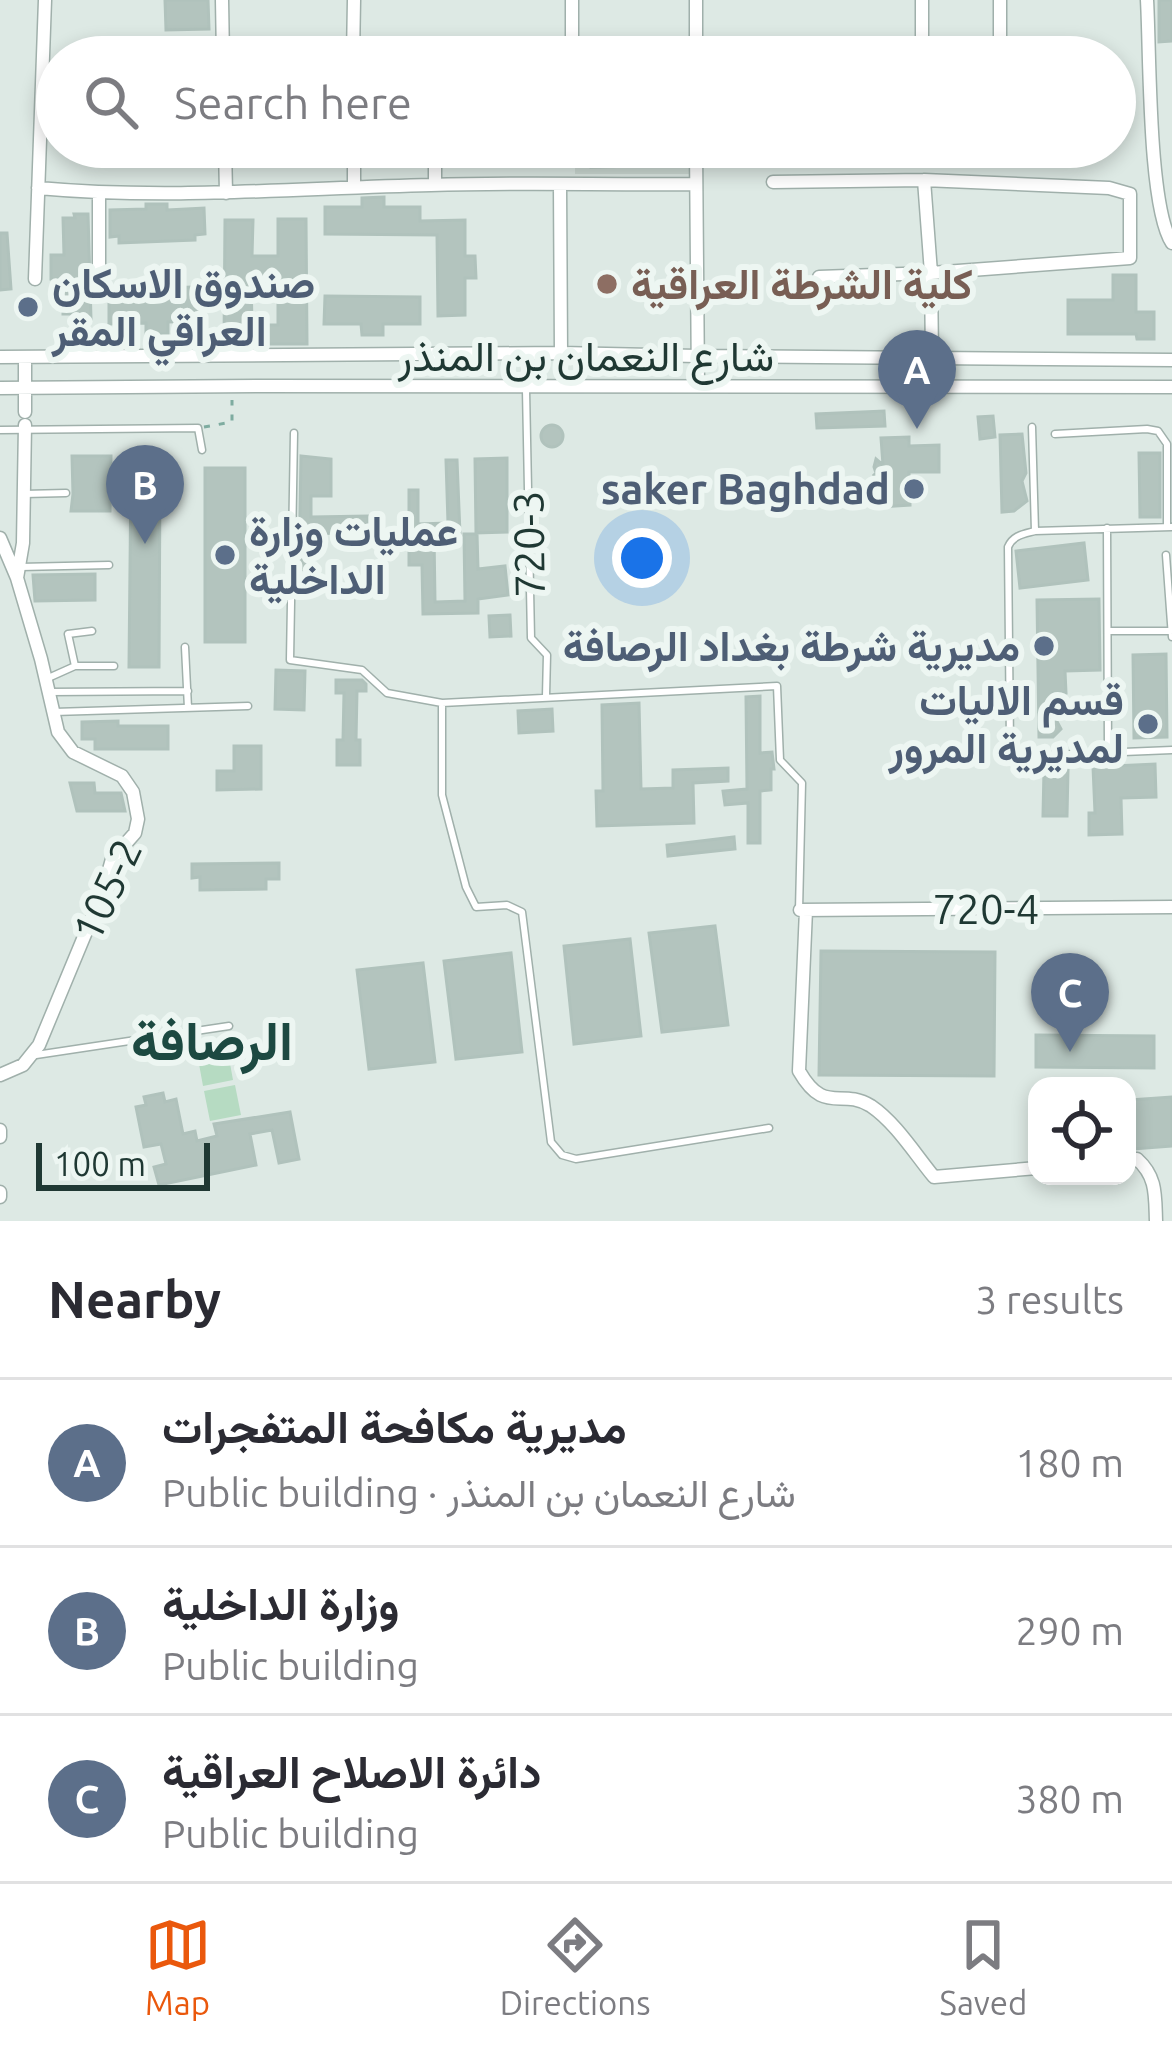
<!DOCTYPE html>
<html lang="en">
<head>
<meta charset="utf-8">
<style>
  :root { --surface:#fff; --page:#f2f2f3; --text:#2b2b33; --muted:#7c7c81; --line:#e1e1e2; --accent:#ea580c }
  body { margin:0; font-family:Ubuntu,Vazirmatn,sans-serif; background:var(--page); color:var(--text) }
  .controls { position:absolute; right:36px; bottom:36px; display:grid; overflow:hidden; border-radius:24px; box-shadow:0 6px 18px #0003 }
  .controls button { width:108px; height:108px; display:grid; place-items:center; padding:0; border:0; border-bottom:3px solid var(--line); background:var(--surface); color:var(--text); font:60px sans-serif }
  .scale { position:absolute; left:36px; bottom:30px; width:174px; box-sizing:border-box; padding-left:12px; border:6px solid #1f3833; border-top:0; font-size:33px; line-height:42px; white-space:nowrap; color:#1f3833; -webkit-text-stroke:9px #edf6f2; paint-order:stroke }
  .you { position:absolute; left:642px; top:558px; width:42px; height:42px; margin:-30px; border:9px solid #fff; border-radius:50%; background:#1a73e8; box-shadow:0 0 0 18px #1a73e833 }
  .badge { display:grid; place-items:center; width:78px; height:78px; border-radius:50%; background:var(--accent); color:#fff; font-size:39px; font-weight:700 }
  .pin { position:absolute; translate:-50% -99px; filter:drop-shadow(0 3px 6px #0008) }
  .pin::after { content:''; position:absolute; top:63px; width:42px; height:36px; background:inherit; clip-path:polygon(0 0,100% 0,50% 100%) }
  .list { margin:0; padding:0; list-style:none }
  h2 { display:flex; justify-content:space-between; align-items:center; height:156px; margin:0; padding:0 48px; font-size:51px }
  h2 small { font-size:39px; font-weight:400; color:var(--muted) }
  .list li { display:grid; grid-template-columns:78px 1fr auto; gap:36px; align-items:center; box-sizing:border-box; height:168px; padding:0 48px; border-top:3px solid var(--line) }
  .list b { display:block; font-size:45px; white-space:nowrap }
  .list p { margin:0; font-size:39px; white-space:nowrap; color:var(--muted) }
  .list em { font-size:39px; font-style:normal; color:var(--muted) }
  .icon { flex:none; width:66px; height:66px; fill:none; stroke:currentColor; stroke-width:2; stroke-linecap:round; stroke-linejoin:round }
  .map { position:relative; flex:none; width:1172px; height:1221px; overflow:hidden }
  .search { position:absolute; background:var(--surface); box-shadow:0 6px 18px #0003; left:36px; right:36px; top:36px; height:132px; display:flex; align-items:center; gap:30px; box-sizing:border-box; padding:0 42px; border-radius:66px; color:var(--muted); font-size:45px }
  .sheet { height:660px; background:var(--surface) }
  nav { display:flex; justify-content:space-around; align-items:center; box-sizing:border-box; height:168px; border-top:3px solid var(--line); background:var(--surface); font-size:33px; color:var(--muted) }
  nav a { display:grid; justify-items:center; gap:6px }
  nav .on { color:var(--accent) }
  .map>svg:first-child { display:block }
  .built { fill:#ccd9d3 }
  .green { fill:#b6dbc2 }
  .building { fill:#b3c4be; stroke:#b0c2bc; stroke-width:3; fill-rule:evenodd }
  .lines { fill:none; stroke-linecap:round; stroke-linejoin:round }
  .service-casing { stroke:#a0b0ab; stroke-width:9 }
  .minor-casing { stroke:#a0b0ab; stroke-width:15 }
  .path { stroke:#7eaca0; stroke-width:3; stroke-dasharray:6 9; stroke-linecap:butt }
  .service { stroke:#fff; stroke-width:6 }
  .minor { stroke:#fff; stroke-width:12 }
  .education-dot { fill:#8d6e63; stroke:#edf6f2; stroke-width:4.5 }
  .service-dot { fill:#5c6f8a; stroke:#edf6f2; stroke-width:4.5 }
  .labels { text-anchor:middle; stroke-width:12; stroke-linejoin:round; paint-order:stroke }
  .service-label { font-size:42px; font-weight:bold; fill:#4e5e75; stroke:#edf6f2; text-anchor:end }
  .education-label { font-size:42px; font-weight:bold; fill:#785e54; stroke:#edf6f2; text-anchor:start }
  .street-label { font-size:42px; fill:#1f3833; stroke:#edf6f2 }
  .district-label { font-size:54px; font-weight:bold; fill:#1c4941; stroke:#edf6f2 }
</style>
</head>
<body>
<div class="map">
<svg width="1172" height="1221" viewBox="0 0 1172 1221">
  <rect width="100%" height="100%" fill="#dde9e4"/>
  <path class="built" d="M 589,46 L 661,46 L 671,57 L 575,57 L 588,55 Z
    M 575,147 L 689,147 L 689,174 L 575,174 Z"/>
  <path class="green" d="M 227,1047 L 233,1080 L 203,1086 L 197,1053 Z
    M 235,1085 L 241,1115 L 210,1121 L 204,1091 Z"/>
  <path class="building" d="M 165,0 L 208,0 L 209,29 L 166,30 Z
    M 1159,0 L 1172,0 L 1172,41 L 1159,42 Z
    M 396,147 L 415,147 L 415,163 L 397,163 Z
    M 504,147 L 524,147 L 524,162 L 505,163 Z
    M 543,147 L 561,147 L 561,163 L 543,163 Z
    M 591,147 L 643,147 L 644,166 L 591,167 Z
    M 384,197 L 384,207 L 420,207 L 420,221 L 465,220 L 465,256 L 475,256 L 476,278 L 465,278 L 465,315 L 438,316 L 437,235 L 325,234 L 325,207 L 362,207 L 362,198 Z
    M 146,204 L 167,204 L 167,210 L 204,208 L 205,234 L 195,235 L 195,240 L 119,243 L 119,236 L 110,237 L 110,210 L 146,209 Z
    M 74,214 L 88,214 L 91,319 L 73,319 L 73,314 L 63,314 L 63,279 L 51,279 L 51,255 L 64,255 L 63,218 L 75,218 Z
    M 278,219 L 306,219 L 307,344 L 224,344 L 225,220 L 253,220 L 252,256 L 278,256 ZM 251,278 L 278,278 L 278,325 L 252,325 Z
    M 0,233 L 7,233 L 11,289 L 0,290 Z
    M 1113,275 L 1136,275 L 1136,312 L 1154,312 L 1154,339 L 1137,339 L 1136,334 L 1068,334 L 1068,300 L 1113,300 Z
    M 191,287 L 191,291 L 202,291 L 202,321 L 168,322 L 168,334 L 146,334 L 146,323 L 109,324 L 109,295 L 117,295 L 117,290 L 147,289 L 147,294 L 167,294 L 167,288 Z
    M 325,296 L 420,297 L 420,324 L 383,324 L 383,335 L 362,335 L 361,324 L 324,324 Z
    M 884,411 L 885,426 L 817,428 L 816,414 Z
    M 993,416 L 995,437 L 980,439 L 978,417 Z
    M541 436a11 11 0 1 1 22 0a11 11 0 1 1-22 0Z
    M 1022,434 L 1026,473 L 1022,481 L 1027,501 L 1014,511 L 1002,512 L 1000,435 Z
    M 909,437 L 909,446 L 939,445 L 939,472 L 909,472 L 910,505 L 881,507 L 881,482 L 874,475 L 876,473 L 874,467 L 876,459 L 883,465 L 881,438 Z
    M 1139,453 L 1160,453 L 1160,517 L 1140,517 Z
    M 72,456 L 111,456 L 110,511 L 71,511 L 73,494 Z
    M 301,456 L 331,459 L 331,496 L 311,496 L 311,517 L 368,516 L 369,532 L 311,534 L 310,559 L 314,559 L 314,570 L 299,569 Z
    M 507,458 L 507,532 L 476,533 L 475,459 Z
    M 446,460 L 457,460 L 460,534 L 434,535 L 435,602 L 465,601 L 464,534 L 477,534 L 478,569 L 505,566 L 508,595 L 478,599 L 478,613 L 423,614 L 422,565 L 409,565 L 409,490 L 418,490 L 418,524 L 448,523 Z
    M 205,468 L 245,468 L 245,642 L 205,642 Z
    M 131,470 L 160,470 L 159,667 L 129,667 Z
    M 1084,543 L 1088,580 L 1020,588 L 1016,551 Z
    M 95,574 L 95,600 L 35,601 L 33,575 Z
    M 1099,599 L 1100,670 L 1065,671 L 1066,693 L 1053,693 L 1054,716 L 1061,729 L 1053,737 L 1039,737 L 1037,600 Z
    M 510,615 L 511,636 L 490,637 L 489,616 Z
    M 1166,654 L 1167,737 L 1134,738 L 1133,655 Z
    M 276,670 L 305,671 L 304,710 L 275,709 Z
    M 336,680 L 362,680 L 366,684 L 366,691 L 357,691 L 356,740 L 360,740 L 360,765 L 337,765 L 337,740 L 343,740 L 344,693 L 336,693 Z
    M 760,696 L 760,753 L 772,752 L 774,769 L 771,769 L 771,790 L 760,791 L 760,843 L 748,843 L 748,803 L 725,805 L 723,791 L 747,789 L 746,697 Z
    M 639,703 L 641,789 L 673,788 L 673,770 L 728,768 L 728,781 L 693,783 L 694,823 L 597,826 L 596,791 L 603,791 L 602,705 Z
    M 552,709 L 553,731 L 519,733 L 518,711 Z
    M 118,721 L 118,726 L 168,726 L 168,749 L 95,749 L 95,739 L 82,739 L 82,722 Z
    M 234,746 L 261,746 L 261,789 L 217,790 L 217,771 L 234,771 Z
    M 1155,764 L 1156,797 L 1121,798 L 1122,834 L 1089,835 L 1089,813 L 1095,813 L 1093,767 Z
    M 1044,770 L 1068,770 L 1067,816 L 1043,816 Z
    M 70,783 L 94,783 L 95,793 L 121,793 L 125,811 L 77,811 Z
    M 734,837 L 735,849 L 668,856 L 667,845 Z
    M 279,863 L 279,879 L 266,879 L 266,889 L 200,890 L 200,877 L 192,878 L 192,864 Z
    M 715,926 L 728,1025 L 662,1032 L 649,933 Z
    M 630,939 L 641,1036 L 574,1044 L 564,946 Z
    M 821,951 L 995,952 L 994,1076 L 819,1075 Z
    M 511,953 L 522,1052 L 456,1059 L 444,961 Z
    M 423,963 L 435,1062 L 369,1069 L 357,970 Z
    M 1036,1035 L 1154,1036 L 1154,1068 L 1036,1067 Z
    M 163,1093 L 165,1102 L 176,1099 L 183,1134 L 195,1131 L 197,1141 L 217,1136 L 214,1124 L 290,1112 L 299,1159 L 279,1163 L 272,1130 L 250,1134 L 256,1165 L 159,1185 L 154,1167 L 166,1164 L 161,1144 L 144,1147 L 136,1107 L 146,1105 L 144,1097 Z
    M 1172,1097 L 1172,1146 L 1134,1149 L 1131,1100 Z"/>
  <g class="lines">
    <g class="service-casing">
      <path id="service" d="M 526,390 L 531,638 L 547,655 L 546,696
        M 1032,427 L 1035,531 L 1172,527
        M 0,430 L 198,428 L 202,450
        M 294,433 L 290,660 L 362,670 L 387,693 L 442,703
        M 1055,434 L 1147,429 L 1158,431 L 1167,444 L 1167,527
        M 24,494 L 66,493
        M 1107,528 L 1108,751
        M 1035,531 C 1024,534 1013,535 1008,547 L 1010,746 L 1016,753 L 1026,756 L 1172,750
        M 1166,555 L 1172,637
        M 20,567 L 109,565
        M 1108,631 L 1170,631
        M 185,647 L 188,708
        M 75,666 L 68,634 L 92,631
        M 46,679 L 75,666 L 114,666
        M 49,692 L 188,691
        M 54,712 L 248,706
        M 36,1055 L 229,1026
        M 769,1128 L 576,1159 L 562,1155 L 551,1142 L 522,912 L 507,905 L 476,907 L 466,887 L 442,795 L 442,703 L 777,686 L 780,760 L 802,783 L 799,910"/>
    </g>
    <g class="minor-casing">
      <path id="minor" d="M 222,0 L 223,57
        M 1000,0 L 1000,57
        M 1147,0 C 1150,50 1148,207 1172,243
        M 922,45 L 989,47
        M 729,54 L 922,45 L 922,0
        M 353,56 L 354,0
        M 239,57 L 353,51 L 572,55 L 572,0
        M 696,57 L 696,0
        M 225,147 L 226,193
        M 354,147 L 354,188
        M 435,147 L 435,185
        M 696,147 L 698,386
        M 924,180 L 931,273 L 932,358
        M 773,182 L 924,180 L 1109,188 L 1130,194 L 1130,258 L 931,273 L 819,277
        M 560,185 L 561,353
        M 38,188 C 169,200 300,188 431,185 C 519,182 607,185 695,184
        M 35,279 L 45,0
        M 99,288 L 99,193
        M 0,357 L 561,353 L 697,356 L 1172,360
        M 25,357 L 25,412
        M 0,388 L 258,386 L 1172,387
        M 0,538 L 17,578 L 41,659 L 58,732 L 73,752 L 122,776 L 133,792 L 138,819 L 135,833 L 112,859 L 103,891 L 39,1045 L 23,1065 L 0,1075
        M 17,578 L 23,543 L 25,425
        M 800,910 L 1172,907
        M 806,910 L 799,1071 C 825,1116 840,1087 871,1106 C 896,1123 915,1154 934,1177 L 1037,1168
        M 0,1130 L 0,1137
        M 1127,1160 L 1137,1159 C 1157,1177 1155,1195 1156,1221
        M 0,1192 L 0,1197"/>
    </g>
    <path class="path" d="M 204,427 L 232,422 L 232,400"/>
    <use href="#service" class="service"/>
    <use href="#minor" class="minor"/>
  </g>
  <circle class="education-dot" cx="607" cy="284" r="12"/>
  <g class="service-dot">
    <circle cx="28" cy="307" r="12"/>
    <circle cx="914" cy="489" r="12"/>
    <circle cx="225" cy="555" r="12"/>
    <circle cx="1044" cy="646" r="12"/>
    <circle cx="1148" cy="724" r="12"/>
  </g>
  <g class="labels">
    <g class="service-label">
      <text x="52" y="298" text-anchor="start">صندوق الاسكان<tspan x="52" dy="48">العراقي المقر</tspan></text>
      <text x="890" y="504">saker Baghdad</text>
      <text x="249" y="546" text-anchor="start">عمليات وزارة<tspan x="249" dy="48">الداخلية</tspan></text>
      <text x="1020" y="661">مديرية شرطة بغداد الرصافة</text>
      <text x="1124" y="715">قسم الاليات<tspan x="1124" dy="48">لمديرية المرور</tspan></text>
    </g>
    <g class="education-label">
      <text x="631" y="299">كلية الشرطة العراقية</text>
    </g>
    <g class="street-label">
      <text x="586" y="371">شارع النعمان بن المنذر</text>
      <text transform="translate(529 544) rotate(-91)" y="15">720-3</text>
      <text transform="translate(107 890) rotate(-65)" y="15">105-2</text>
      <text x="986" y="924">720-4</text>
    </g>
    <g class="district-label">
      <text x="212" y="1060">الرصافة</text>
    </g>
  </g>
</svg>
<div class="controls">
<button><svg class="icon" aria-label="locate" viewBox="0 0 24 24"><circle cx="12" cy="12" r="6"/><path d="M12 2v4M12 18v4M2 12h4M18 12h4"/></svg></button>
</div>
<div class="scale">100 m</div>
<div class="you"></div>
<div class="pin badge" style="left:917px;top:429px;background:#5c6f8a">A</div>
<div class="pin badge" style="left:145px;top:544px;background:#5c6f8a">B</div>
<div class="pin badge" style="left:1070px;top:1052px;background:#5c6f8a">C</div>
<div class="search"><svg class="icon" aria-label="search" viewBox="0 0 24 24"><circle cx="10" cy="10" r="6"/><path d="M15 15l6 6"/></svg>Search here</div>
</div>
<section class="sheet">
<h2>Nearby<small>3 results</small></h2>
<ul class="list">
<li><span class="badge" style="background:#5c6f8a">A</span><div><b>مديرية مكافحة المتفجرات</b><p>Public building · شارع النعمان بن المنذر</p></div><em>180 m</em></li>
<li><span class="badge" style="background:#5c6f8a">B</span><div><b>وزارة الداخلية</b><p>Public building</p></div><em>290 m</em></li>
<li><span class="badge" style="background:#5c6f8a">C</span><div><b>دائرة الاصلاح العراقية</b><p>Public building</p></div><em>380 m</em></li>
</ul>
</section>
<nav>
<a class="on"><svg class="icon" aria-label="map" viewBox="0 0 24 24"><path d="M3 6l6-2 6 2 6-2v14l-6 2-6-2-6 2zM9 4v14M15 6v14"/></svg>Map</a>
<a><svg class="icon" aria-label="directions" viewBox="0 0 24 24"><path d="M12 3l9 9-9 9-9-9zM9 14v-3h6M13 9l2 2-2 2"/></svg>Directions</a>
<a><svg class="icon" aria-label="saved" viewBox="0 0 24 24"><path d="M7 4h10v16l-5-4-5 4z"/></svg>Saved</a>
</nav>
</body>
</html>
